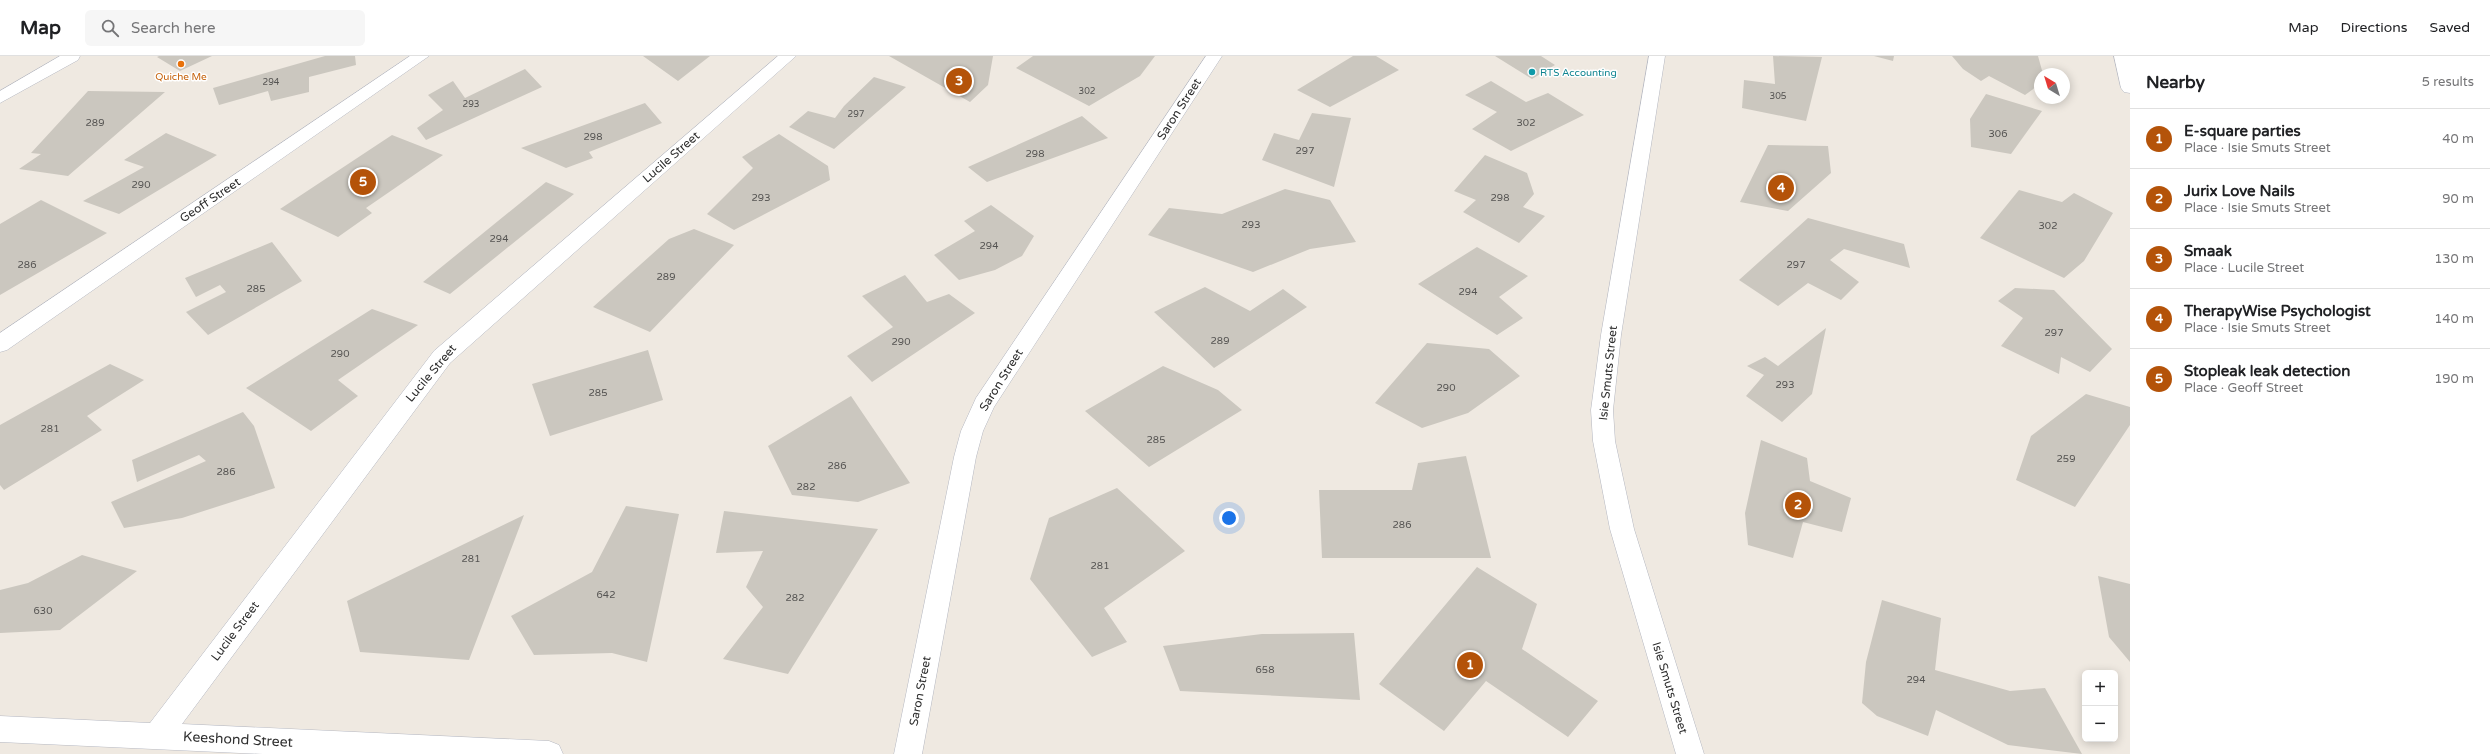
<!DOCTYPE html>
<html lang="en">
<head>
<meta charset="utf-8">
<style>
  :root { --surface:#fff; --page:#f6f6f6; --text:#202124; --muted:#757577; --line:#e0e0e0; --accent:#b45309 }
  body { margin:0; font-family:"Varela Round",sans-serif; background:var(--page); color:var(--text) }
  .controls { position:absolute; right:12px; bottom:12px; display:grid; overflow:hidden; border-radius:6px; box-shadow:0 2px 10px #0003 }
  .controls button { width:36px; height:36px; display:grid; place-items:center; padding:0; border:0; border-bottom:1px solid var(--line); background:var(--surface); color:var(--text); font:20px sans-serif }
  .compass { position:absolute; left:2034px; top:12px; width:36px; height:36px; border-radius:50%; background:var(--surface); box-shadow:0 2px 10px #0003; rotate:322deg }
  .you { position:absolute; left:1229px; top:462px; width:14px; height:14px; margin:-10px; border:3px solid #fff; border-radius:50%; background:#1a73e8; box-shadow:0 0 0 6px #1a73e833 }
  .badge { display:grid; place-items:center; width:26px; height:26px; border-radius:50%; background:var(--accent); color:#fff; font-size:13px; font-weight:700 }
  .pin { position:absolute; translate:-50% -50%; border:2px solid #fff; box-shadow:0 1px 4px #0006 }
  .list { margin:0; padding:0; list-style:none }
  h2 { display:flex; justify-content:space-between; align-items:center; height:52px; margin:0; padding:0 16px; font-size:17px }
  h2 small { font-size:13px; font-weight:400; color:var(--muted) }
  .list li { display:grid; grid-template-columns:26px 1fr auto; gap:12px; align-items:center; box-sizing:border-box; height:60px; padding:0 16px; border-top:1px solid var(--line) }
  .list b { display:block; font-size:15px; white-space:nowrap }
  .list p { margin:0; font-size:13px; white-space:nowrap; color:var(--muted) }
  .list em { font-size:13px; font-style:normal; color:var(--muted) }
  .icon { flex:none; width:22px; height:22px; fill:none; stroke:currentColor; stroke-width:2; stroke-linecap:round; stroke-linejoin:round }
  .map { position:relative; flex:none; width:2130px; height:698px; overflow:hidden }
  header { display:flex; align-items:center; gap:24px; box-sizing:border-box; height:56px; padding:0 20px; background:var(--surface); border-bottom:1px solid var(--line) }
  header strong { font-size:19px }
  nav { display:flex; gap:22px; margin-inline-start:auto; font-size:14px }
  .search { width:280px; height:36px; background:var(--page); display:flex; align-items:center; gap:10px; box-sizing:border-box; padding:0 14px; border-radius:6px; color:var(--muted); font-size:15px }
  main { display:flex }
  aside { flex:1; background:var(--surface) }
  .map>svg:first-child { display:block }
  .building { fill:#cbc7bf }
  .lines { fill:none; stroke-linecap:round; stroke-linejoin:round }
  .street-casing { stroke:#b4b7c1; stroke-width:1 }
  .street { fill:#fff; fill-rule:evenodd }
  .food-dot { fill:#e8710a; stroke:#fff; stroke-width:1.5 }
  .culture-dot { fill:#0f9aa8; stroke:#fff; stroke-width:1.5 }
  .labels { text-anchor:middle; stroke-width:3; stroke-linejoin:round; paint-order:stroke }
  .far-number-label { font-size:9px; fill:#555452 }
  .far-culture-label { font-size:10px; fill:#0d838f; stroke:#fff; text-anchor:start }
  .far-food-label { font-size:10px; fill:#c56008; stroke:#fff }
  .number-label { font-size:10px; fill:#555452 }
  .street-label { font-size:12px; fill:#2e2e2e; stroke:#fff }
  .near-street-label { font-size:14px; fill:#2e2e2e; stroke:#fff }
</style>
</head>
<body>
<header>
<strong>Map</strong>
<div class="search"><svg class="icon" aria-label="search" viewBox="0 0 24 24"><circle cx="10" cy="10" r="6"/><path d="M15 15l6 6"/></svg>Search here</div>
<nav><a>Map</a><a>Directions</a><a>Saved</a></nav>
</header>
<main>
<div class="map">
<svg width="2130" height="698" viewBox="0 0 2130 698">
  <rect width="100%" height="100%" fill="#efe9e1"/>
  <path class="building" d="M 159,0 L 212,0 L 180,15 L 157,1 Z
    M 325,0 L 355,0 L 356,9 L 309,21 L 309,36 L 271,45 L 268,35 L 219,49 L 213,32 Z
    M 643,0 L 710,0 L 678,25 Z
    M 889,0 L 993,0 L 988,29 L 970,46 Z
    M 1033,0 L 1155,0 L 1140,20 L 1089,50 L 1016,12 Z
    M 1353,0 L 1376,0 L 1399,14 L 1330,51 L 1297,34 Z
    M 1495,0 L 1541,0 L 1555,9 L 1532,23 Z
    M 1773,0 L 1822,1 L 1806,65 L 1742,52 L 1744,24 L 1775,28 Z
    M 1874,0 L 1894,0 L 1893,5 Z
    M 1952,0 L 2038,0 L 2043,18 L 2040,18 L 2040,28 L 2025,39 L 1989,20 L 1981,25 L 1963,13 Z
    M 525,13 L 542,31 L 426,84 L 417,72 L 443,54 L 428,39 L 453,25 L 465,42 Z
    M 874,21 L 906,31 L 834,93 L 789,71 L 808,55 L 835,62 L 844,50 Z
    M 1491,25 L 1526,46 L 1548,37 L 1584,59 L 1511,95 L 1472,73 L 1497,56 L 1465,39 Z
    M 88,35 L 165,36 L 68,120 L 19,113 L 41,98 L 31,97 Z
    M 1986,38 L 2042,55 L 2011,98 L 1971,91 L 1970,63 Z
    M 645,47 L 662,67 L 589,96 L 593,102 L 566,112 L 521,92 Z
    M 1312,57 L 1351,62 L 1334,131 L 1262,104 L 1274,77 L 1299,84 Z
    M 1082,60 L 1108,82 L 987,126 L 968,111 Z
    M 166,77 L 217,99 L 119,158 L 83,145 L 144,111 L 124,104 Z
    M 779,78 L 828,110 L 830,124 L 734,174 L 707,158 L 753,112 L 742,101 Z
    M 392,79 L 443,99 L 366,152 L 372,157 L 338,181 L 280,153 Z
    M 1768,89 L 1828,90 L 1831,117 L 1788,155 L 1740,146 Z
    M 1485,99 L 1527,117 L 1534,138 L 1523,151 L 1545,160 L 1519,187 L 1463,156 L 1476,144 L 1454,135 Z
    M 546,126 L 574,138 L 450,238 L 423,226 Z
    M 1285,133 L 1330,144 L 1356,186 L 1310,193 L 1253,216 L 1148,179 L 1169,152 L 1222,158 Z
    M 2019,134 L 2062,146 L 2074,137 L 2113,157 L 2084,205 L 2064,222 L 1980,182 Z
    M 41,144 L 107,177 L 0,239 L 0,168 Z
    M 991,149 L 1034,180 L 1022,200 L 995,214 L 959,224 L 934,199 L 975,175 L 964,165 Z
    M 1808,162 L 1904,188 L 1910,212 L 1844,193 L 1830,204 L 1859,226 L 1841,244 L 1808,227 L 1778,250 L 1739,224 Z
    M 694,173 L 734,189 L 650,276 L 593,251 L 669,183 Z
    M 272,186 L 302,225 L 208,279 L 186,256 L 226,236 L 220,229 L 196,241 L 185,222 Z
    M 1477,191 L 1528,220 L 1499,241 L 1523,262 L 1497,279 L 1418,228 Z
    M 905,219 L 927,246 L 949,238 L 975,257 L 872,326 L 847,300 L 893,271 L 862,240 Z
    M 1205,231 L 1250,255 L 1283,233 L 1307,251 L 1214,312 L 1154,256 Z
    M 2015,232 L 2054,234 L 2112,293 L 2090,316 L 2061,301 L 2059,318 L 2001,290 L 2023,262 L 1998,245 Z
    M 372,253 L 418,269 L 338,324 L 358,340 L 311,375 L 246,332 Z
    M 1826,272 L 1812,338 L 1782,366 L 1746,340 L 1764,319 L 1747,310 L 1765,301 L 1778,310 Z
    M 1427,287 L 1489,293 L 1520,320 L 1468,357 L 1422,372 L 1375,347 Z
    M 648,294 L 663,344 L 550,380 L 532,328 Z
    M 110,308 L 144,324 L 87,360 L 102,374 L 4,434 L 0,429 L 0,369 Z
    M 1163,310 L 1218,334 L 1242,354 L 1149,411 L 1085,355 Z
    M 2086,338 L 2130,351 L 2130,369 L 2075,451 L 2016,424 L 2031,380 Z
    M 851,340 L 910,427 L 858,446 L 792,439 L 768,390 Z
    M 243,356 L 254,370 L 275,432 L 182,462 L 124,472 L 111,446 L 206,405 L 199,399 L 137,426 L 132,404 Z
    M 1761,384 L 1807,402 L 1810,425 L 1851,442 L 1842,476 L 1803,466 L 1793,502 L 1748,489 L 1745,457 Z
    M 1466,400 L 1491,502 L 1322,502 L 1319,434 L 1412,434 L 1418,407 Z
    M 1117,432 L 1185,495 L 1104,552 L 1127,586 L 1092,601 L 1030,523 L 1049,462 Z
    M 626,450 L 679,458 L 647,606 L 612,597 L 534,599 L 511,560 L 592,516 Z
    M 724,455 L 878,473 L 788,618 L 723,603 L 763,551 L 746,531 L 763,495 L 716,497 Z
    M 524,459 L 469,604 L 360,596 L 347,545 Z
    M 82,499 L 137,515 L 60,574 L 0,577 L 0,534 L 28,527 Z
    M 1477,511 L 1537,548 L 1522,593 L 1598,645 L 1568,681 L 1486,625 L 1444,675 L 1379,628 Z
    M 2098,520 L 2130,528 L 2130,606 L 2109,581 Z
    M 1882,544 L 1941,562 L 1935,614 L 2010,635 L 2045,632 L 2082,698 L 2008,689 L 1936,654 L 1928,680 L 1877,660 L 1862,647 L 1866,606 Z
    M 1354,577 L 1360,644 L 1180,635 L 1163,590 L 1262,578 Z"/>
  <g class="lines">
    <g class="street-casing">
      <path id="street" d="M 60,0 L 80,0 L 78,4 L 0,47 L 0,35 Z
        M 410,0 L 429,0 L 7,294 L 0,296 L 0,277 Z
        M 778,0 L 796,0 L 450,307 L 182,668 L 549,685 L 559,689 L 563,698 L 263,698 L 0,686 L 0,660 L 150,667 L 434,295 Z
        M 1206,0 L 1222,0 L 994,351 L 983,375 L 976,401 L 922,698 L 894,698 L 954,401 L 961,375 L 976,342 Z
        M 1649,0 L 1665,0 L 1621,279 L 1613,354 L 1615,385 L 1634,473 L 1704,698 L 1676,698 L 1610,473 L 1593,385 L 1591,354 L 1601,279 Z
        M 2114,0 L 2130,0 L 2130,37 L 2124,36 L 2121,32 Z"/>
    </g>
    <use href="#street" class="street"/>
  </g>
  <circle class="food-dot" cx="181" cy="8" r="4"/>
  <circle class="culture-dot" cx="1532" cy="16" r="4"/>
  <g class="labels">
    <g class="far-number-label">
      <text x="271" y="29">294</text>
      <text x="1087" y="38">302</text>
      <text x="1778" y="43">305</text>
      <text x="471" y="51">293</text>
      <text x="856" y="61">297</text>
    </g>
    <g class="far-culture-label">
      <text x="1540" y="20">RTS Accounting</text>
    </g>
    <g class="far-food-label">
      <text x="181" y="24">Quiche Me</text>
    </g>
    <g class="number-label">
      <text x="95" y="70">289</text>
      <text x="1526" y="70">302</text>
      <text x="1998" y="81">306</text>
      <text x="593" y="84">298</text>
      <text x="1305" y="98">297</text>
      <text x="1035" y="101">298</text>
      <text x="141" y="132">290</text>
      <text x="761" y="145">293</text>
      <text x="1500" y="145">298</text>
      <text x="1251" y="172">293</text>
      <text x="2048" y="173">302</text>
      <text x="499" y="186">294</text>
      <text x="989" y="193">294</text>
      <text x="27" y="212">286</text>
      <text x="1796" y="212">297</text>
      <text x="666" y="224">289</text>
      <text x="256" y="236">285</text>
      <text x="1468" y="239">294</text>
      <text x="2054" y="280">297</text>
      <text x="1220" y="288">289</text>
      <text x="901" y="289">290</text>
      <text x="340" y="301">290</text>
      <text x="1785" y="332">293</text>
      <text x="1446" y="335">290</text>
      <text x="598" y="340">285</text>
      <text x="50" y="376">281</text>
      <text x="1156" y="387">285</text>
      <text x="2066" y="406">259</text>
      <text x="837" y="413">286</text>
      <text x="226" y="419">286</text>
      <text x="806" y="434">282</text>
      <text x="1402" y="472">286</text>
      <text x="471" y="506">281</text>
      <text x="1100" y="513">281</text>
      <text x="606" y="542">642</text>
      <text x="795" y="545">282</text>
      <text x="43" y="558">630</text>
      <text x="1265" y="617">658</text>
      <text x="1916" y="627">294</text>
    </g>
    <g class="street-label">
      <text transform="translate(1179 53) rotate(-57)" y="4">Saron Street</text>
      <text transform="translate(671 101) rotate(-41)" y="4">Lucile Street</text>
      <text transform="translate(210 144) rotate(-34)" y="4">Geoff Street</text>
      <text transform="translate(431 317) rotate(-50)" y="4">Lucile Street</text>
      <text transform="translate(1608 317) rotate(-84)" y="4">Isie Smuts Street</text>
      <text transform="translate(1001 324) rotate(-58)" y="4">Saron Street</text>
      <text transform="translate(235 575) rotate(-53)" y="4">Lucile Street</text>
      <text transform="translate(1670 632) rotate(73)" y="4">Isie Smuts Street</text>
      <text transform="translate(920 635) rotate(-79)" y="4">Saron Street</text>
    </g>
    <g class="near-street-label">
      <text transform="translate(238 683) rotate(3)" y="5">Keeshond Street</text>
    </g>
  </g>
</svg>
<div class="controls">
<button>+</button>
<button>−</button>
</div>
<svg class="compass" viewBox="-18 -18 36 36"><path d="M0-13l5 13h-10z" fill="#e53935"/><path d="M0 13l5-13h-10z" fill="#757577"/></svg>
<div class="you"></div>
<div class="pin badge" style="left:1470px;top:609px">1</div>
<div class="pin badge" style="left:1798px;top:449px">2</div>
<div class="pin badge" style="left:959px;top:25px">3</div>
<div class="pin badge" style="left:1781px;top:132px">4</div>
<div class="pin badge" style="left:363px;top:126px">5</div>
</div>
<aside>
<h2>Nearby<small>5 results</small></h2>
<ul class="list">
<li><span class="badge">1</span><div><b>E-square parties</b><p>Place · Isie Smuts Street</p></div><em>40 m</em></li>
<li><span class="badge">2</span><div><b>Jurix Love Nails</b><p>Place · Isie Smuts Street</p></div><em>90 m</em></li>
<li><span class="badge">3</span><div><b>Smaak</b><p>Place · Lucile Street</p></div><em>130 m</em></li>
<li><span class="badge">4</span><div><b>TherapyWise Psychologist</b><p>Place · Isie Smuts Street</p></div><em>140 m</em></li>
<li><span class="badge">5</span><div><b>Stopleak leak detection</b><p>Place · Geoff Street</p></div><em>190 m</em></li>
</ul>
</aside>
</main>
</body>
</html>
